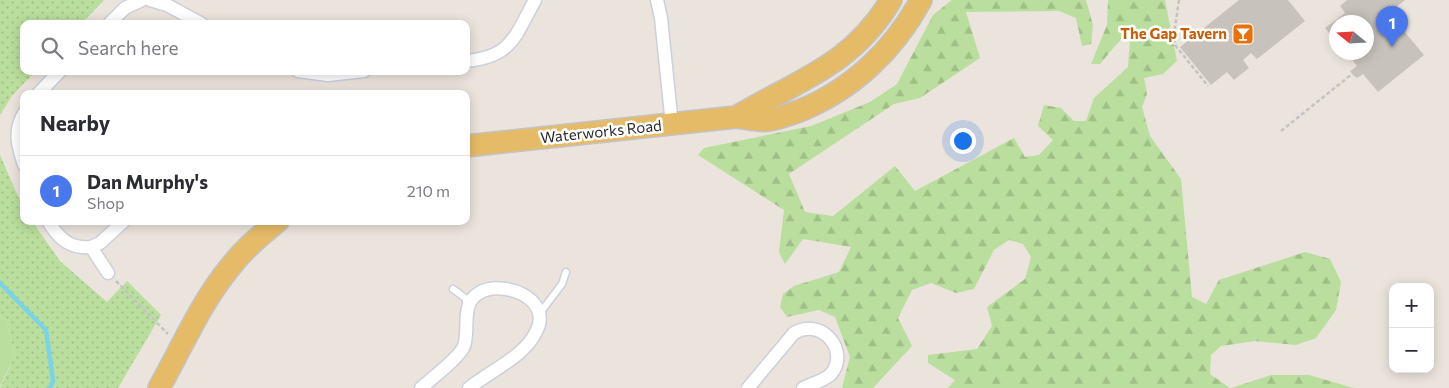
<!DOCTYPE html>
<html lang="en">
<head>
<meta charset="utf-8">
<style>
  :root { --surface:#fff; --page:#f2f2f3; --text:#2b2b33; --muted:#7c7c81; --line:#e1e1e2; --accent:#4978ec }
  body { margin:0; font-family:Commissioner,sans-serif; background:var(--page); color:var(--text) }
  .controls { position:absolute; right:15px; bottom:15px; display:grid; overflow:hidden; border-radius:10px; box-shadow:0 2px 12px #0003 }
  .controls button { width:45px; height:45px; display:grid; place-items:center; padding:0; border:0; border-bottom:1px solid var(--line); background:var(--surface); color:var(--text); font:25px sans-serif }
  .compass { position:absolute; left:1329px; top:15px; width:45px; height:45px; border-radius:50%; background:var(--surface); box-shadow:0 2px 12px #0003; rotate:288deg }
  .you { position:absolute; left:962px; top:140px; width:18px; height:18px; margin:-12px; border:4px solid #fff; border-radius:50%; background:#1a73e8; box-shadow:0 0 0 8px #1a73e833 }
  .badge { display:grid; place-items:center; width:32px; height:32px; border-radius:50%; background:var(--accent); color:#fff; font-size:16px; font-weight:700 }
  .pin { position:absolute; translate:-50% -41px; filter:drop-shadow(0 1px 2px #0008) }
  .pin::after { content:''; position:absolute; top:26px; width:18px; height:15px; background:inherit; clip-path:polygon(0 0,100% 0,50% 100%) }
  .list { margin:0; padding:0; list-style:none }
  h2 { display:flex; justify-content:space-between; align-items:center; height:65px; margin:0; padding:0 20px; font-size:21px }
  h2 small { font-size:16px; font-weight:400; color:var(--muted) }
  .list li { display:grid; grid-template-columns:32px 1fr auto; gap:15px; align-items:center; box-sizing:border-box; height:70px; padding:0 20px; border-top:1px solid var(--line) }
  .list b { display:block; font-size:19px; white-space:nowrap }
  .list p { margin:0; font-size:16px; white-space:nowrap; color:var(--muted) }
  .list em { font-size:16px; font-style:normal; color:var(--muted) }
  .icon { flex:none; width:28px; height:28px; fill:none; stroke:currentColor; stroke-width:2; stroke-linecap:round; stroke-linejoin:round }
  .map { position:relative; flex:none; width:1449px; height:388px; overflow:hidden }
  .search { position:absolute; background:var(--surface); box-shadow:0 2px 12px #0003; left:20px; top:20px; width:450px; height:55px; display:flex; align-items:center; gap:12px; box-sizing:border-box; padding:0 18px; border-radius:10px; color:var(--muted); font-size:19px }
  .panel { position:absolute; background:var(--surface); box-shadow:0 2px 12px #0003; left:20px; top:90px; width:450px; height:135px; border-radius:10px }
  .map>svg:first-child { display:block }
  .grass { fill:#bade9d }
  .forest { fill:url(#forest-firs) }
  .park { fill:url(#park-dots) }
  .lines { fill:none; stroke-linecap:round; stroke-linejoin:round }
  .stream { stroke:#78d4e6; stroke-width:4.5 }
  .building { fill:#c7c2bb }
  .service-casing { stroke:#cbd0db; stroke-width:9 }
  .minor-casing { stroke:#cbd0db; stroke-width:15 }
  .primary-casing { stroke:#c3c3c3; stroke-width:24 }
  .path { stroke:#c3c3c3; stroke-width:2.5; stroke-dasharray:4 2.5; stroke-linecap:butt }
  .service { stroke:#fff; stroke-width:6 }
  .minor { stroke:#fff; stroke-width:12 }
  .primary { stroke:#e6bb67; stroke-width:21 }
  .labels { text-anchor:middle; stroke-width:5; stroke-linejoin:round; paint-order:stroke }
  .food-label { font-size:15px; font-weight:bold; fill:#c56008; stroke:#fff; text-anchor:end }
  .street-label { font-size:15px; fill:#2a2a2a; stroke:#fff }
</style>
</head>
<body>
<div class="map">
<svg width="1449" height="388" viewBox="0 0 1449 388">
  <defs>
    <pattern id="forest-firs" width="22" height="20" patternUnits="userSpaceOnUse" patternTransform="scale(1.25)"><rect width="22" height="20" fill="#bade9d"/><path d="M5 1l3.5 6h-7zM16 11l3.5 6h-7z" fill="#a0bf87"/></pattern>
    <pattern id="park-dots" width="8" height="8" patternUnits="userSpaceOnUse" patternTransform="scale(1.25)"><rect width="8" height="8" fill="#bade9d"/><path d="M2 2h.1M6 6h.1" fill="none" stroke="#a0bf87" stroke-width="1.8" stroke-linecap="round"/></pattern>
  </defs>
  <rect width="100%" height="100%" fill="#ebe4dd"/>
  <path class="grass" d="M 0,315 L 7,322 L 15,355 L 0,386 Z"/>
  <path class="forest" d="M 952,0 L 1086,0 L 1093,25 L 1091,44 L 1082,46 L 1076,18 L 1059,11 L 966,12 L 980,58 L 920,98 L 894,104 L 789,174 L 805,212 L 833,216 L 895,166 L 915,191 L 1014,138 L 1025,157 L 1039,155 L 1053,140 L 1038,126 L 1044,105 L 1061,108 L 1074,121 L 1086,121 L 1094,98 L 1128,67 L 1130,39 L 1125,34 L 1100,64 L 1091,64 L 1107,25 L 1108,0 L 1165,0 L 1177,61 L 1163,74 L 1144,78 L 1147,94 L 1142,107 L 1150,136 L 1181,179 L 1192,297 L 1206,304 L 1219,280 L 1305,252 L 1330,259 L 1341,282 L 1336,310 L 1316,338 L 1296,345 L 1255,341 L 1221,346 L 1211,355 L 1210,374 L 1230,388 L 948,388 L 955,380 L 928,363 L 928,355 L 977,349 L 992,326 L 987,307 L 1025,279 L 1031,257 L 1023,244 L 1009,240 L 994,250 L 974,289 L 956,293 L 931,283 L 912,290 L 898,318 L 912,346 L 873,388 L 842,388 L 850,357 L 835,317 L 819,310 L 787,317 L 780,307 L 783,294 L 794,286 L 839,272 L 851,247 L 803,239 L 785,264 L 779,252 L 784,210 L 698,155 L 704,148 L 811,126 L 870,102 L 897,84 L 933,15 Z
    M 1271,375 L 1309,375 L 1354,388 L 1231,388 Z"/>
  <path class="park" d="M 0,0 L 104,0 L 81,24 L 24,24 L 24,71 L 36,71 L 12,96 L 0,115 Z
    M 0,155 L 24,210 L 24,221 L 32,221 L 60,261 L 107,302 L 127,281 L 161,315 L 118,388 L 0,388 L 15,355 L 7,322 L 0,315 Z"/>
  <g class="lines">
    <path class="stream" d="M 0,283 L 46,330 L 53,381 L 50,388"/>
  </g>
  <path class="building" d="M 1239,0 L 1288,0 L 1305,21 L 1257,59 L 1251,53 L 1243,60 L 1249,68 L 1234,80 L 1227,72 L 1211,85 L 1180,47 Z
    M 1347,0 L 1405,0 L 1389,13 L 1424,55 L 1378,92 L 1363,74 L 1357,78 L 1352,74 L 1350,71 L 1357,66 L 1346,52 L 1366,52 L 1366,22 L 1336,22 L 1336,41 L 1325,28 L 1345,13 L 1340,6 Z"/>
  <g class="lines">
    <g class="service-casing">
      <path id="service" d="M 453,289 L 465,298 L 468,307
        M 540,313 L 562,284 L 566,272"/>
    </g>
    <g class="minor-casing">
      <path id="minor" d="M 150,0 L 167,5 L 202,24
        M 657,0 L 661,18 L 672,125
        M 109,24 L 125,8 L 142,0
        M 466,61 C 512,57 515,36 535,0
        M 298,71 L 328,75 L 364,71
        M 38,94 L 60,71
        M 24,113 C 13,132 18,146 24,165
        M 48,221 C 59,239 70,249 91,247 L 108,273
        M 91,247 L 100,243 L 124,221
        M 421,388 C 431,379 460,357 464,346 C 470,329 460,304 479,293 C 502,279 554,298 536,332 C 524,357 490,371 469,388
        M 748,388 L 794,333 C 822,317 850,351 831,374 C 824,381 811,384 803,388"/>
    </g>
    <g class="primary-casing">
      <path id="primary" d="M 736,117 C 796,81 852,66 891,0
        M 466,146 L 736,117 C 746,118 759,122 770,120 C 780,118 790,114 799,111 C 852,90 894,50 921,0
        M 159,388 C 182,347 201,302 231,266 C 244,249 261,235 278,221"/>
    </g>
    <path class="path" d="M 1179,0 L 1174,34 L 1175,45 L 1208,86
      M 1281,131 L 1352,74
      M 116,281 L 168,334"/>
    <use href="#service" class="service"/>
    <use href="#minor" class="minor"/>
    <use href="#primary" class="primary"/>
  </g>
  <defs>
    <g id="bar-square" transform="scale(1.125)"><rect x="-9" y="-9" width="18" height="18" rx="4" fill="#e8710a" stroke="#fff"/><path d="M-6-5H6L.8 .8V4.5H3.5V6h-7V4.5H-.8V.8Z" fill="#fff"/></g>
  </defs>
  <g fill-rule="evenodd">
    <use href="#bar-square" x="1243" y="34"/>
  </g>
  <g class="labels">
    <g class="food-label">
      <text x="1227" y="39">The Gap Tavern</text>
    </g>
    <g class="street-label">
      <text transform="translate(601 132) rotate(-6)" y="5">Waterworks Road</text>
    </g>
  </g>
</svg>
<div class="controls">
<button>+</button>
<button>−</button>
</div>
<svg class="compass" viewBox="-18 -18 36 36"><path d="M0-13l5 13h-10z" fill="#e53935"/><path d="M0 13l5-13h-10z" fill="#7c7c81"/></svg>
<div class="you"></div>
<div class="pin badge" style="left:1392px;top:47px">1</div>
<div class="search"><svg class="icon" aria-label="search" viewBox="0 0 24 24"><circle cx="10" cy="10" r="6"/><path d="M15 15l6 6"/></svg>Search here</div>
<section class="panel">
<h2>Nearby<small></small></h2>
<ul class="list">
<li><span class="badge">1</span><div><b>Dan Murphy's</b><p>Shop</p></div><em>210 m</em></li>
</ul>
</section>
</div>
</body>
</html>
